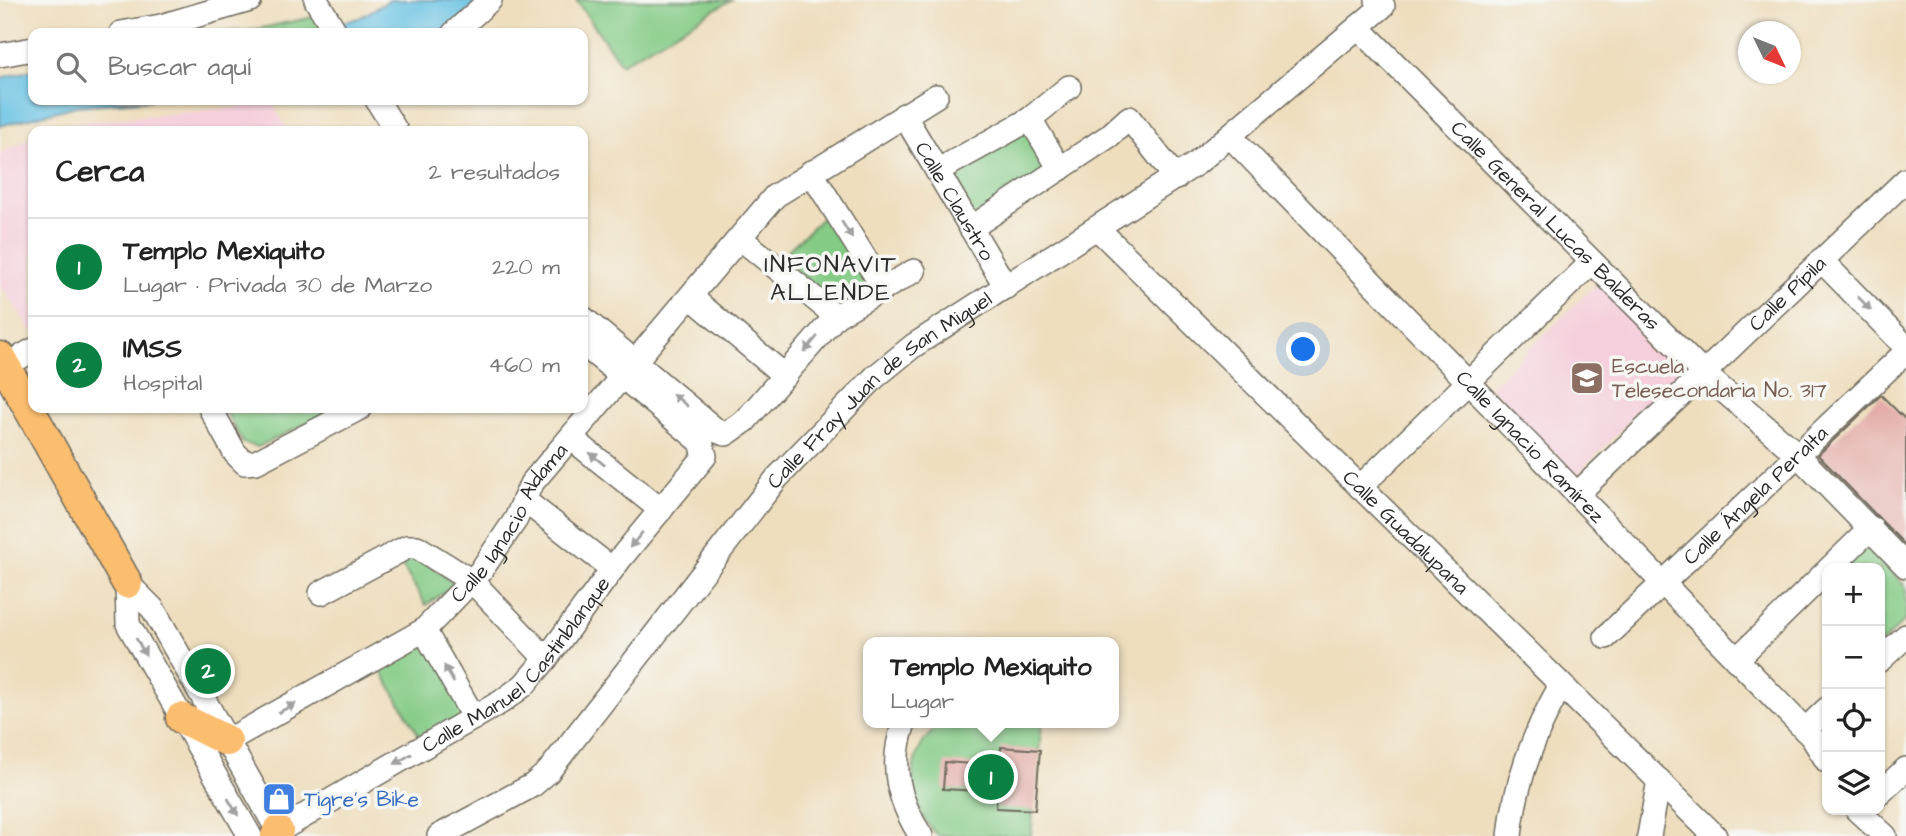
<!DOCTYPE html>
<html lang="es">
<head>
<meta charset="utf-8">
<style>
  :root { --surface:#fff; --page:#f2f2f2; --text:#222; --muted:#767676; --line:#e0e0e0; --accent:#0b8043 }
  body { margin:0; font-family:"Architects Daughter",sans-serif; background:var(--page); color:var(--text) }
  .controls { position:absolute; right:21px; bottom:21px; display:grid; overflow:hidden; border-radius:14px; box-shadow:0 2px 5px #0004 }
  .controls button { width:63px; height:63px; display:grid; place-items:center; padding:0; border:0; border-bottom:2px solid var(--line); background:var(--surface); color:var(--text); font:35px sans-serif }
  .compass { position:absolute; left:1738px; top:21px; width:63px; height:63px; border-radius:50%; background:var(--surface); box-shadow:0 2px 5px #0004; rotate:133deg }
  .you { position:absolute; left:1304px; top:350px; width:24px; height:24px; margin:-18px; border:5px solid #fff; border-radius:50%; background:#1a73e8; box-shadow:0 0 0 10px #1a73e833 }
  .badge { display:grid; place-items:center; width:46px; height:46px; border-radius:50%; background:var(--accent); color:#fff; font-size:23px; font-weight:700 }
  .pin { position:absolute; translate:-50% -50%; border:4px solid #fff; box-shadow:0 2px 7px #0006 }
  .popup { position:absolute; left:863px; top:637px; width:256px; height:91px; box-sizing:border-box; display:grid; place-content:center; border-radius:14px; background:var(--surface); filter:drop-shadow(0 2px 5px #0005); font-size:23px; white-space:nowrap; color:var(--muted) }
  .popup b { font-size:26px; color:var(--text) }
  .popup::after { content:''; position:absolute; left:50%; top:100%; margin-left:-14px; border:14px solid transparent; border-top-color:var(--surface) }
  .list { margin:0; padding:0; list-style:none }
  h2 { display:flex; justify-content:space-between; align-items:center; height:91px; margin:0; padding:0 28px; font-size:30px }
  h2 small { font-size:23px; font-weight:400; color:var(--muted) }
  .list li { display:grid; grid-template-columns:46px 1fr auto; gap:21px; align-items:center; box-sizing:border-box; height:98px; padding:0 28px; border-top:2px solid var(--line) }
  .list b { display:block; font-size:26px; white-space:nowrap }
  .list p { margin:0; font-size:23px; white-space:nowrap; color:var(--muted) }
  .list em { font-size:23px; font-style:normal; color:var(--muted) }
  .icon { flex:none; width:38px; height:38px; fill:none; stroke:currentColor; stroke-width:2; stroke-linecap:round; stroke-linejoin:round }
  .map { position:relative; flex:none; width:1906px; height:836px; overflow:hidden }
  .search { position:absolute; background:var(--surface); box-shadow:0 2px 5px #0004; left:28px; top:28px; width:560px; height:77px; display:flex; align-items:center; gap:18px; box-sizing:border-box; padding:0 24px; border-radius:14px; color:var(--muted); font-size:26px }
  .panel { position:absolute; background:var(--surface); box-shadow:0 2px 5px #0004; left:28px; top:126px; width:560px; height:287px; border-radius:14px }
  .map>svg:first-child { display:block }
  .built { fill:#f5cfdb }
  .green { fill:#84cb86; stroke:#587b58; stroke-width:2 }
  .water { fill:#65c1e3; stroke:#487687; stroke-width:2 }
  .building { fill:#e4ada9 }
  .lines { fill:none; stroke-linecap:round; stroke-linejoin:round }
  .minor-casing { stroke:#6f6a5e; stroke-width:26 }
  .major-casing { stroke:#6f6a5e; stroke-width:33 }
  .minor { stroke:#fff; stroke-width:23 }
  .major { stroke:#fbbd6e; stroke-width:30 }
  .oneway { fill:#a0a0a0 }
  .labels { text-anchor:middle; stroke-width:7; stroke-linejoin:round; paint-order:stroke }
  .street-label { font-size:21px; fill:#2b2b2b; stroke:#f6f6f2 }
  .education-label { font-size:21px; fill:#785e54; stroke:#f6f6f2; text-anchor:start }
  .shop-label { font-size:21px; fill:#366cbe; stroke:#f6f6f2; text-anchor:start }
  .quarter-label { font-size:24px; letter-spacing:2px; fill:#2b2b2b; stroke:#f6f6f2 }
</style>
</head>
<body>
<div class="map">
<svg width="1906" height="836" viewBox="0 0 1906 836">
  <rect width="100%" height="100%" fill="#f6f6f2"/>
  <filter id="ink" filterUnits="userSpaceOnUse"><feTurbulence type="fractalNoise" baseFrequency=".0143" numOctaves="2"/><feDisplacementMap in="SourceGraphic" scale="14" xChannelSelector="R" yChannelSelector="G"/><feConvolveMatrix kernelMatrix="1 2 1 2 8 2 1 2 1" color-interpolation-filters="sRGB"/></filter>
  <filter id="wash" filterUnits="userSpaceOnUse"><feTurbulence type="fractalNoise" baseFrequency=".00686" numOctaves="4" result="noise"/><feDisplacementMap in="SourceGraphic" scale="28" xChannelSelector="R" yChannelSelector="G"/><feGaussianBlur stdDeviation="1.57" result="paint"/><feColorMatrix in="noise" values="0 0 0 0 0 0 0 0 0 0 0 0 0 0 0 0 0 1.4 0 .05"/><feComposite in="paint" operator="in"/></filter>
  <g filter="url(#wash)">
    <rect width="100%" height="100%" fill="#eedebe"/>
    <path class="built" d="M 273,104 L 288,131 L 50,131 L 70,123 Z
      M 33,138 L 33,333 L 0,284 L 0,153 Z
      M 1598,282 L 1683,369 L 1576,475 L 1490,387 Z"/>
    <path class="green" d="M 576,0 L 731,0 L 621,64 Z
      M 319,16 L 325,28 L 294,33 L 175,33 L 247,31 Z
      M 1032,124 L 1056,172 L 973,222 L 947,176 Z
      M 829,211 L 881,290 L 838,309 L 781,257 Z
      M 224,408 L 338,408 L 258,447 L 243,443 Z
      M 1866,546 L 1906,587 L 1906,619 L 1880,645 L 1880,568 L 1844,568 Z
      M 417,555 L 455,585 L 426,605 L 401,564 Z
      M 424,630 L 474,718 L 425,746 L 378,665 Z
      M 942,723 L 1042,723 L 1031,836 L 938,836 C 905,804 902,752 942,723 Z"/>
    <path class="water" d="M 390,0 L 483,0 L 442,33 L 305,33 L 359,18 Z
      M 33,70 L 33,100 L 151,100 L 76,106 L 0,126 L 0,78 Z"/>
    <g id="blocks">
      <path class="building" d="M 1881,395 L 1906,420 L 1906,546 L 1818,455 Z
        M 1001,747 L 1040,750 L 1035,810 L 996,808 L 997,792 L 943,789 L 945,762 L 1000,766 Z"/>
    </g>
  </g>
  <g filter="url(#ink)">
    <use href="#blocks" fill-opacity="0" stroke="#6f6a5e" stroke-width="2"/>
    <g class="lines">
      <g class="minor-casing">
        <g id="minor">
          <path d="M 316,0 L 336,33"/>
          <path id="s1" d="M 1358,27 L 1702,372 L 1797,454 L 1906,566"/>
          <path d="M 121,33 L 161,26 L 250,0"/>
          <path d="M 454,33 L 490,0"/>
          <path d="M 0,55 L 33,49"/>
          <path d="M 377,100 L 396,131"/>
          <path id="s2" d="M 904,115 L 1006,287"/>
          <path d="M 1030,119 L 1060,169"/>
          <path id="s3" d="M 1230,136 L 1812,737 L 1827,761"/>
          <path d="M 937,171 L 1030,119 L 1069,87"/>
          <path d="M 811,172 L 884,289"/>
          <path d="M 971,228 L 1109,136 L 1129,118 L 1176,178"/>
          <path id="s4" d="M 1098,229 L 1715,836"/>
          <path d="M 740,238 L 836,316"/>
          <path d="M 1821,260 L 1906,347"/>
          <path d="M 691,297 L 785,376"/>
          <path d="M 583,318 L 717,431 L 726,434 L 745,421 L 836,316 L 914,271"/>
          <path d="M 5,366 L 33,350"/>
          <path d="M 210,408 L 235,453 L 245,463 L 256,462 L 360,408"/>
          <path d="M 571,438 L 661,510"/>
          <path d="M 1360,487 L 1592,262"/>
          <path id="s5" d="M 1578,493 L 1906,180"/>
          <path d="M 524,500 L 612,569"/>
          <path d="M 1830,568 L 1871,528"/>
          <path d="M 127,583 L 153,609 L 281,836"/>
          <path d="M 127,583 L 128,624 L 250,836"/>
          <path d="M 321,593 L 407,547 L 417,547 L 473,582 L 546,659"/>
          <path d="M 424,630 L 474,718"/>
          <path id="s6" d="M 1606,637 L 1906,352"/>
          <path d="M 1736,660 L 1827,571"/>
          <path d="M 1880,660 L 1906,636"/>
          <path d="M 904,723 C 889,765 898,800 921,836"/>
          <path d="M 1805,730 L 1827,709"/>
          <path id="s7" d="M 227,741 L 424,630 L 480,572 L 516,519 L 531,484 L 775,196 L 936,96"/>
          <path d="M 1880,793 L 1906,769"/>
          <path d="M 1857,810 L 1885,836"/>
          <path id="s8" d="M 278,831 L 501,702 L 524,685 L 546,659 L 620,559 L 705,456 L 701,442 L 583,344"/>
          <path id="s9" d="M 439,836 L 533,785 L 548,772 L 777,478 L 875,377 L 913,346 L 1197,163 L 1383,6 L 1377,0"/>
          <path d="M 1510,836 C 1515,782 1535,731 1561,685"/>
          <path d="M 1649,836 L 1659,780"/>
        </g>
      </g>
      <g class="major-casing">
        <path id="major" d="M 0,357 L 127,583
          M 181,718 L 227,741
          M 276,836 L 278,831"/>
      </g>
      <use href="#minor" class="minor"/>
      <use href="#major" class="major"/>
    </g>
    <defs><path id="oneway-solid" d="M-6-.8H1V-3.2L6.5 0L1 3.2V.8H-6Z" transform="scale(1.75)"/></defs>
    <g class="oneway">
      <use href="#oneway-solid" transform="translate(847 230) rotate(58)"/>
      <use href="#oneway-solid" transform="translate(1864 303) rotate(46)"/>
      <use href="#oneway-solid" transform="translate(811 344) rotate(130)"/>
      <use href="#oneway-solid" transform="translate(680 400) rotate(-140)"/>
      <use href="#oneway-solid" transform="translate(597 459) rotate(-141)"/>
      <use href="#oneway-solid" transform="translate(636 540) rotate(130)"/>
      <use href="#oneway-solid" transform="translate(141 647) rotate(61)"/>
      <use href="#oneway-solid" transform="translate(449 674) rotate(-119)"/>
      <use href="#oneway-solid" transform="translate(287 708) rotate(-29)"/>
      <use href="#oneway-solid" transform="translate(403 759) rotate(150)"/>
      <use href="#oneway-solid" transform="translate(233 807) rotate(59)"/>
    </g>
  </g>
  <defs>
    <g id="school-square" transform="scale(1.75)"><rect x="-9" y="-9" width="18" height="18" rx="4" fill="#8d6e63" stroke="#f6f6f2"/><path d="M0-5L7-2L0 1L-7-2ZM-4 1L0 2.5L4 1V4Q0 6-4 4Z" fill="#fff"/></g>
    <g id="shop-square" transform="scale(1.75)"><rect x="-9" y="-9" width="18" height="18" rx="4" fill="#3f7fe0" stroke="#f6f6f2"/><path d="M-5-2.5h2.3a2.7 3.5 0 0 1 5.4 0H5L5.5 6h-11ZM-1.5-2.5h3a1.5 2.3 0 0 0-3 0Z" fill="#fff"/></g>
  </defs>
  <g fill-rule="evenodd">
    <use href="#school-square" x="1587" y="378"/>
    <use href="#shop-square" x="279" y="799"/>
  </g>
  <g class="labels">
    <g class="street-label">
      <text dy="7" stroke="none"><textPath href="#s2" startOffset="100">Calle Claustro</textPath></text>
      <text dy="7" stroke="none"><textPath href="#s1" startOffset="280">Calle General Lucas Balderas</textPath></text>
      <text dy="7" stroke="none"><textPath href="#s5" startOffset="289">Calle Pípila</textPath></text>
      <text dy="7" stroke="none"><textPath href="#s9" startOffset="635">Calle Fray Juan de San Miguel</textPath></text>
      <text dy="7" stroke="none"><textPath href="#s3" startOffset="432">Calle Ignacio Ramírez</textPath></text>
      <text dy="7" stroke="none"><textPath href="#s6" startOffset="206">Calle Ángela Peralta</textPath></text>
      <text dy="7" stroke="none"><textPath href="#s7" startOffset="364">Calle Ignacio Aldama</textPath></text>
      <text dy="7" stroke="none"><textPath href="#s4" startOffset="432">Calle Guadalupana</textPath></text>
      <text dy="7" stroke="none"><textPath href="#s8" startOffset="294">Calle Manuel Castinblanque</textPath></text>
    </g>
    <g class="education-label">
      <text x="1612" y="373">Escuela<tspan x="1612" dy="24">Telesecondaria No. 317</tspan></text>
    </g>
    <g class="shop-label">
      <text x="304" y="806">Tigre's Bike</text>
    </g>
    <g class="quarter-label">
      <text x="831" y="272">INFONAVIT<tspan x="831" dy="28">ALLENDE</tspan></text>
    </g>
  </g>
</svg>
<div class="controls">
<button>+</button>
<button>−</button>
<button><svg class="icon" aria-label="locate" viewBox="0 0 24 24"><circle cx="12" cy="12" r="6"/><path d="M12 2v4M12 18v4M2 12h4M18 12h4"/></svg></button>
<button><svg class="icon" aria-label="layers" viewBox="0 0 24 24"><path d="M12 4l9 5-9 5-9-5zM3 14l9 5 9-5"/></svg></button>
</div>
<svg class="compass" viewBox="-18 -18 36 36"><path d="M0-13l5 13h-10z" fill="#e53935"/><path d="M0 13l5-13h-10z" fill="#767676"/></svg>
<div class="you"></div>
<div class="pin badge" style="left:991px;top:777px">1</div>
<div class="popup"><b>Templo Mexiquito</b>Lugar</div>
<div class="pin badge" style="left:208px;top:671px">2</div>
<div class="search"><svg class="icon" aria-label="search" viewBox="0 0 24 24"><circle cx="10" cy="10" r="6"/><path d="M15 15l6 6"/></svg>Buscar aquí</div>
<section class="panel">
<h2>Cerca<small>2 resultados</small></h2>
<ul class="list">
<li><span class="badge">1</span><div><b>Templo Mexiquito</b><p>Lugar · Privada 30 de Marzo</p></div><em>220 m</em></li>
<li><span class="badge">2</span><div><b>IMSS</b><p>Hospital</p></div><em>460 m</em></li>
</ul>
</section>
</div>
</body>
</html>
